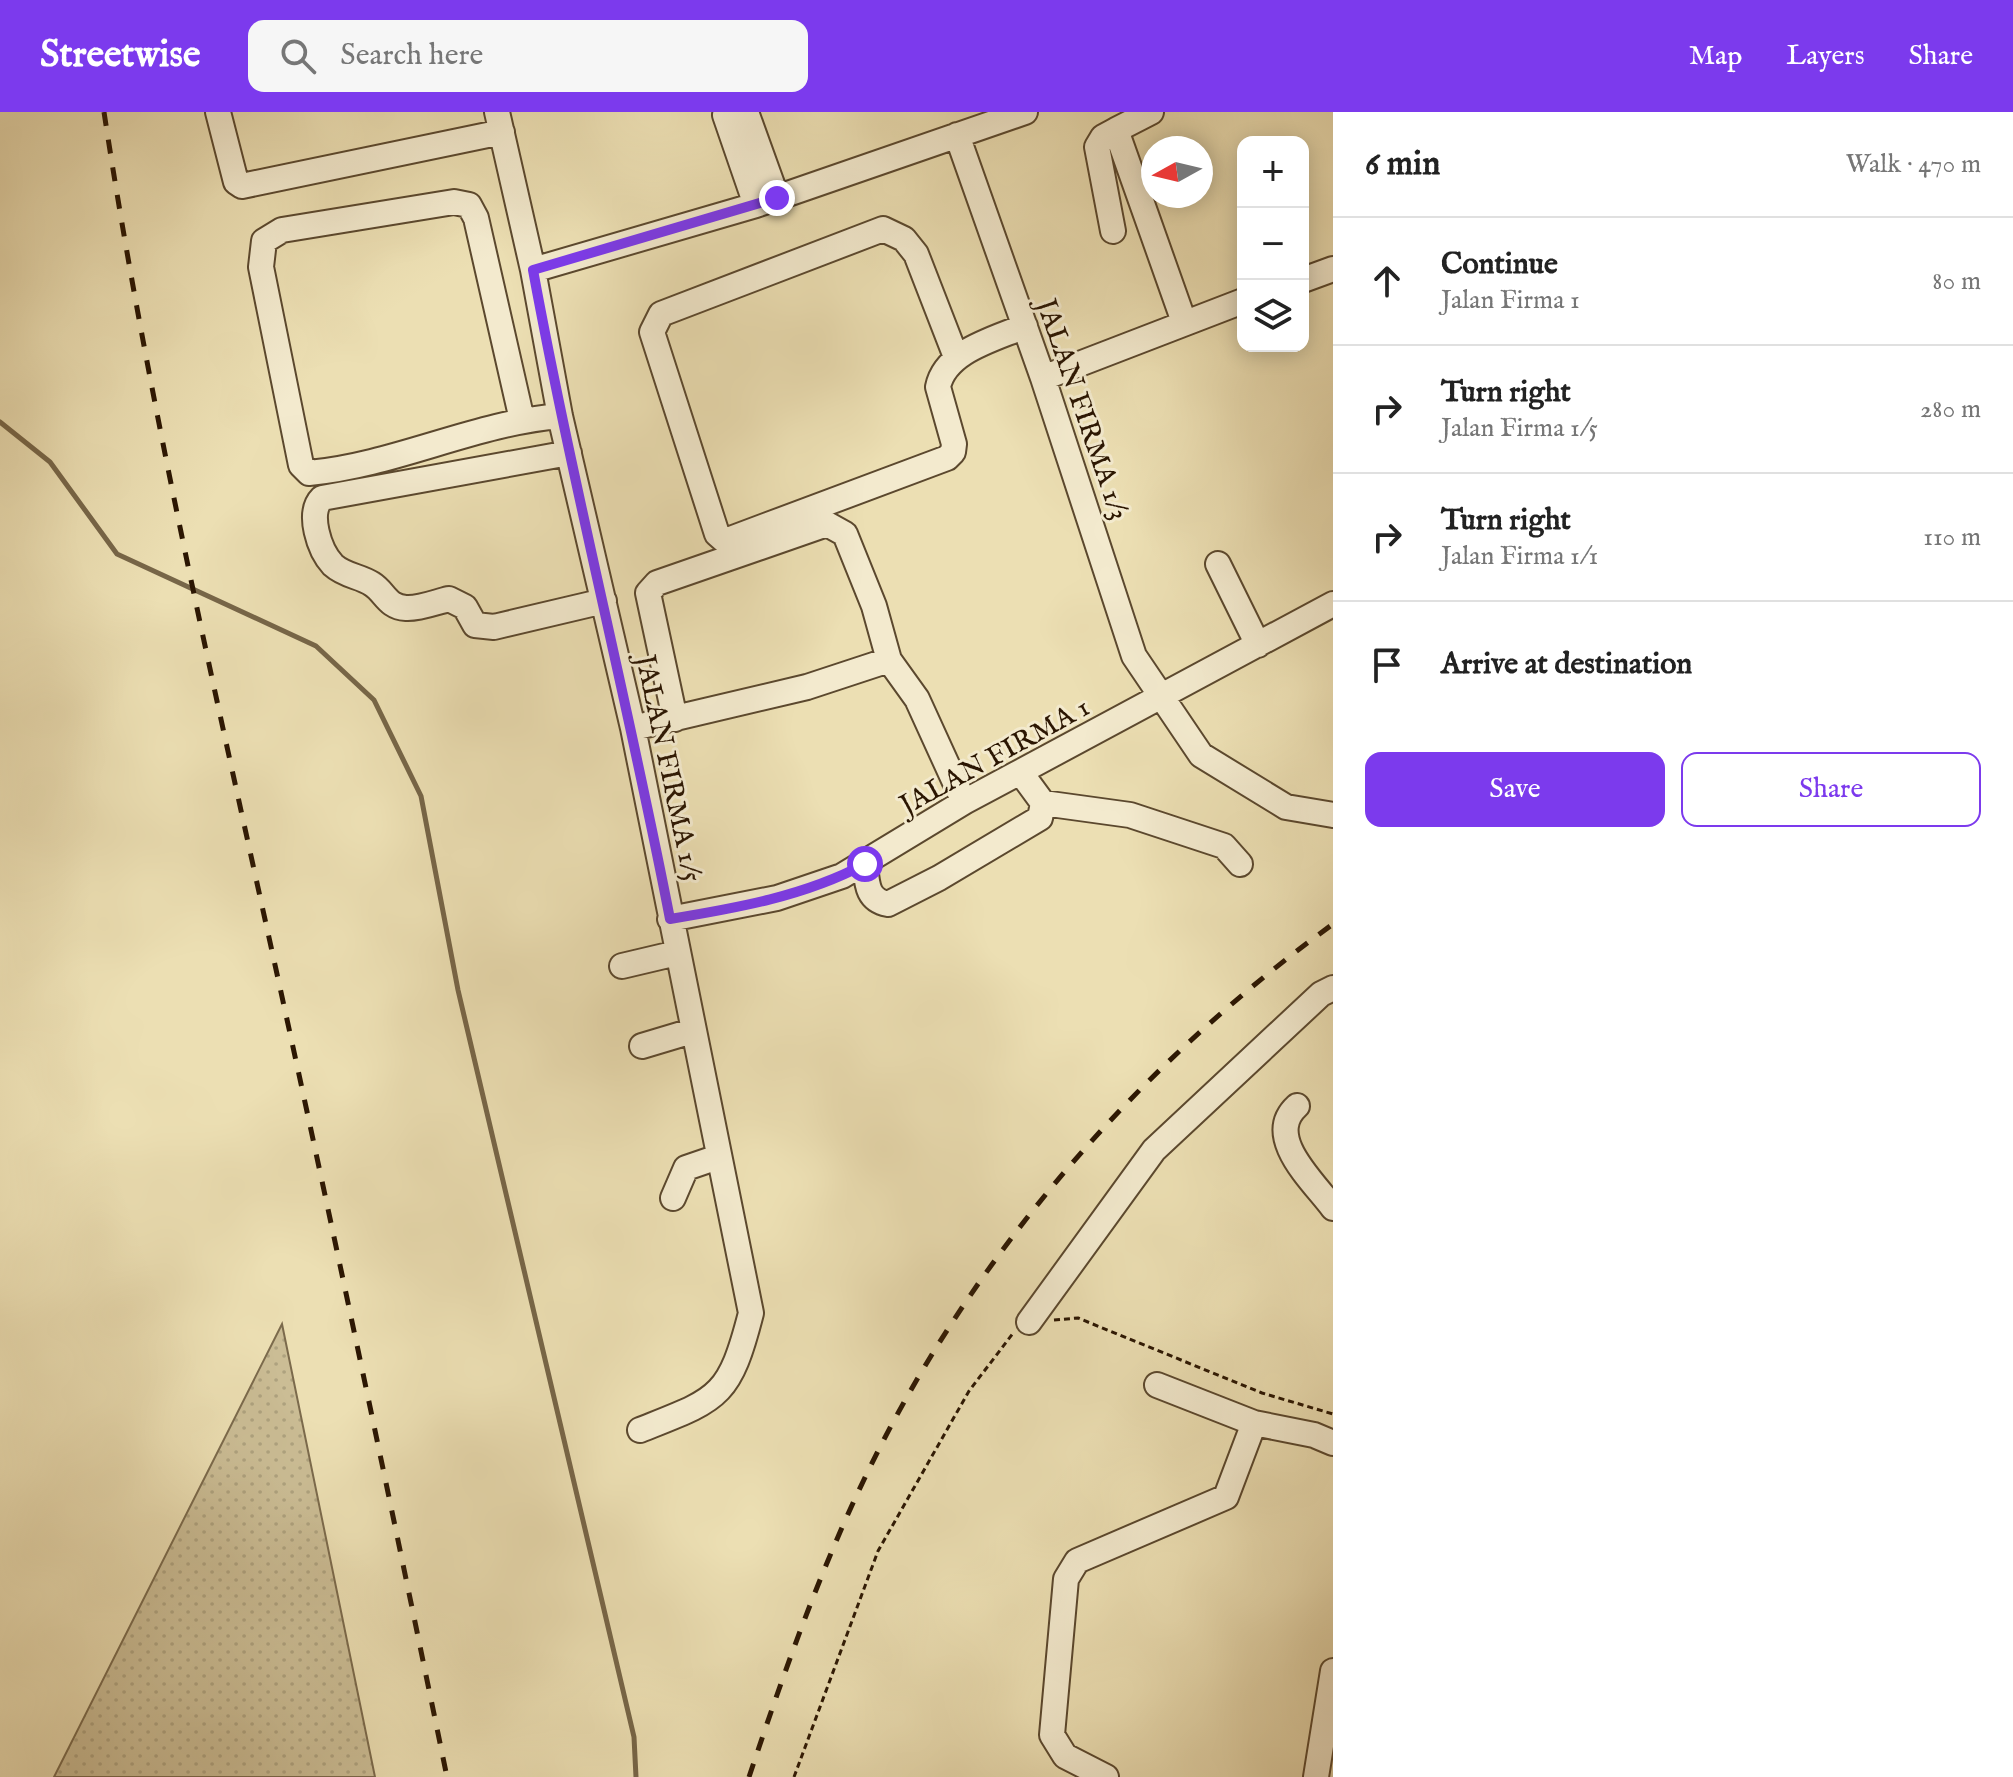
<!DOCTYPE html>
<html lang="en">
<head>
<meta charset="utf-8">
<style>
  :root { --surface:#fff; --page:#f6f6f6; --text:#222; --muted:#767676; --line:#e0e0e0; --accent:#7c3aed }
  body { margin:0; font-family:"IM FELL English",serif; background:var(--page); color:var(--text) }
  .controls { position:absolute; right:24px; top:24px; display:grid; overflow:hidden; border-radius:16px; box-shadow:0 4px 20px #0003 }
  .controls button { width:72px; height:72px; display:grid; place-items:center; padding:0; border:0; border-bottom:2px solid var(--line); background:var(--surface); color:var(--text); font:40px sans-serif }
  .compass { position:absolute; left:1141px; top:24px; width:72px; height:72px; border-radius:50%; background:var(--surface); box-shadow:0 4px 20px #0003; rotate:262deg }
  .stop { position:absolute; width:24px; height:24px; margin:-18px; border:6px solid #7c3aed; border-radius:50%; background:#fff }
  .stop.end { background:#7c3aed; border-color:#fff; box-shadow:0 2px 8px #0008 }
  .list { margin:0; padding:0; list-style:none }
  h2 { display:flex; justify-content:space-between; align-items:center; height:104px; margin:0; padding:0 32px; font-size:34px }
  h2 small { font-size:26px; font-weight:400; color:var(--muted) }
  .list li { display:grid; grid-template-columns:52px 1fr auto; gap:24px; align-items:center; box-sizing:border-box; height:128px; padding:0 32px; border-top:2px solid var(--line) }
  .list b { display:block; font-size:30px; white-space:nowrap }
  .list p { margin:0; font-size:26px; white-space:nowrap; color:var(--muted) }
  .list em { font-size:26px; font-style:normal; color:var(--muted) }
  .actions { display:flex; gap:16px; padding:24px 32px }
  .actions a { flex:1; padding:18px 0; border:2px solid var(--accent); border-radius:16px; text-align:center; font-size:28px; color:var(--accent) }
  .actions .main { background:var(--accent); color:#fff }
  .icon { flex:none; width:44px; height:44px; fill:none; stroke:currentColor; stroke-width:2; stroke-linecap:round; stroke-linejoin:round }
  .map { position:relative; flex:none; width:1333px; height:1665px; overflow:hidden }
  header { display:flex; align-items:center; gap:48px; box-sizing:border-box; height:112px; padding:0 40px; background:var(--accent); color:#fff }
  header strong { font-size:38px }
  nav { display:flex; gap:44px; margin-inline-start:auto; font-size:28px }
  .search { width:560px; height:72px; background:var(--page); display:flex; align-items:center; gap:20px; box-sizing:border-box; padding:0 28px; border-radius:16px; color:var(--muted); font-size:30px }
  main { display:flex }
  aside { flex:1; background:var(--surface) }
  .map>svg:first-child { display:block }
  .grass { fill:url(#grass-dots); stroke:#7b6a4c; stroke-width:2 }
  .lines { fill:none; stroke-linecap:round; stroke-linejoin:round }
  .stream { stroke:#776648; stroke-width:5 }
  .minor-casing { stroke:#5b482e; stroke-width:28 }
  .path { stroke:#2b1602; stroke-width:3; stroke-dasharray:6 4; stroke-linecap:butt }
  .minor { stroke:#f3eace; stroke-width:24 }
  .rail { stroke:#2b1602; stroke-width:5; stroke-dasharray:14 14; stroke-linecap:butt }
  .route { stroke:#7c3aed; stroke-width:10 }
  .labels { text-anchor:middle; stroke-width:6; stroke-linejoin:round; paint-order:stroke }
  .street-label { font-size:28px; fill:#2b1602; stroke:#f3eace }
</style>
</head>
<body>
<header>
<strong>Streetwise</strong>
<div class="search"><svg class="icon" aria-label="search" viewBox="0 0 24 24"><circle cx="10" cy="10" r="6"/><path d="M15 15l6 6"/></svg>Search here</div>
<nav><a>Map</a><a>Layers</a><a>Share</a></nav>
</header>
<main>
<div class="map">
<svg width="1333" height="1665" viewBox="0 0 1333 1665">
  <defs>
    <pattern id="grass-dots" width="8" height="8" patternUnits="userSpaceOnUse" patternTransform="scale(2)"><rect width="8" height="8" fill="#cbbd95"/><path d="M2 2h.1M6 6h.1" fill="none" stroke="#aea27f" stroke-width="1.8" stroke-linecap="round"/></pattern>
  </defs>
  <rect width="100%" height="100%" fill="#ecdfb3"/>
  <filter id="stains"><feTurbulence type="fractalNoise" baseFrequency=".0025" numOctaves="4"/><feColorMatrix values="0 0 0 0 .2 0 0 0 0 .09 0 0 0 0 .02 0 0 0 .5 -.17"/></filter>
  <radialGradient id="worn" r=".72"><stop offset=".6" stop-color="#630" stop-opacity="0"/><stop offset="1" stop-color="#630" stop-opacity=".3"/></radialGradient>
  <path class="grass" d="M 282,1212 L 375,1665 L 54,1665 Z"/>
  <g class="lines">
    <path class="stream" d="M 0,310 L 50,350 L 117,442 L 316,534 L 374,588 L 421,684 L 458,878 L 634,1625 L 636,1665"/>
    <g class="minor-casing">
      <path id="minor" d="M 218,0 L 236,70 L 242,74 L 502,20
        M 497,0 L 533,158 L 560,304 L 633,616 L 751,1201 C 729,1287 718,1287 640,1318
        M 746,0 L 777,86
        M 1151,0 L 1116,18 L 1184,210
        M 725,3 L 756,93
        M 957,23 L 1043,266 L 1134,544 L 1201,643 L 1286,695 L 1333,703
        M 1113,119 L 1097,35 L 1103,25 L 1116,18
        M 533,158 L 756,93 L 1025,0
        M 1303,168 L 1333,157
        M 956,245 L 916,142 L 904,127 L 883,117 L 661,202 L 652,220 L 717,422 L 725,429 L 947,346 L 953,340 L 954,332 L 938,275 C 945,239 995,227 1025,214
        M 1043,266 L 1243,189
        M 522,308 L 476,106 L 469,93 L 454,90 L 282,118 L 264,129 L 261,155 L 301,353 L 309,361 C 395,353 475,311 560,304
        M 569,341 L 322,386 C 307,401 319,438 333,453 C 345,464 360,464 372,472 C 385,480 387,495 406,496 C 419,497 436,490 449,487 L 465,495 L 475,513 L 494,515 L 604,489
        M 1218,452 L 1258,533
        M 675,607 L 648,481 L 657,471 L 827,412 L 845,422 L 874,494 L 889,548 L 917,587 L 964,690
        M 633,616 L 807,575 L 889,548
        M 1043,691 L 1130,703 L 1224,734 L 1240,752
        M 865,752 C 867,770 866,788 888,792 L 939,766 L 1040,706 L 1043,691 L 1021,661
        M 670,807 L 777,786 L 842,764 L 964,690 L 1333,492
        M 622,854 L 677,841
        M 642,934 L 692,919
        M 1297,994 C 1263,1025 1314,1070 1333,1096
        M 673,1086 L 686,1056 L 718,1045
        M 1029,1210 L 1154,1038 L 1321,882 L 1333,876
        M 1157,1273 L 1254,1311 L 1314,1323 L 1333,1331
        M 1106,1665 L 1065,1644 L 1052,1623 L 1066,1467 L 1077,1449 L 1226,1385 L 1254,1311
        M 1316,1665 L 1333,1559"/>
    </g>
    <path class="path" d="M 1054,1208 L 1078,1206 L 1262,1281 L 1333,1302
      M 794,1665 L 878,1439 L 969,1279 L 1014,1220"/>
    <use href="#minor" class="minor"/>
    <path class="rail" d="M 104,0 C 146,276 208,548 268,821 C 330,1102 389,1383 447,1665
      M 749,1665 C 786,1554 825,1444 878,1339 C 984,1130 1144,949 1333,812"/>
  </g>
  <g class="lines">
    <path class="route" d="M 777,86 L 533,158 C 573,375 628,590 670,807 C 737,796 805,784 865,752"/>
  </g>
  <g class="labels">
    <g class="street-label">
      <text transform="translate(1084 297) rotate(71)" y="10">JALAN FIRMA 1/3</text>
      <text transform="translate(994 643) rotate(-29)" y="10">JALAN FIRMA 1</text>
      <text transform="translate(670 656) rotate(78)" y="10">JALAN FIRMA 1/5</text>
    </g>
  </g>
  <rect width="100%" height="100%" filter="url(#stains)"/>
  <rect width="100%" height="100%" fill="url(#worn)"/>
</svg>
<div class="controls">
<button>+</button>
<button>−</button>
<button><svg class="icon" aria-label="layers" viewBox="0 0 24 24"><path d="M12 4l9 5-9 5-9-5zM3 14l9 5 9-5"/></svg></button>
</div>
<svg class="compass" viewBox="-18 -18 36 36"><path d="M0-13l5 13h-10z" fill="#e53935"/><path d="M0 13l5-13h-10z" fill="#767676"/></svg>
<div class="stop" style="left:865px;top:752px"></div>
<div class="stop end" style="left:777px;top:86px"></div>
</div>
<aside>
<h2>6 min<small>Walk · 470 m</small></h2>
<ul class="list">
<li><svg class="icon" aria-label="ahead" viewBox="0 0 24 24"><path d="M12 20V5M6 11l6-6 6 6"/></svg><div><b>Continue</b><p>Jalan Firma 1</p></div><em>80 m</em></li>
<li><svg class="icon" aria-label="right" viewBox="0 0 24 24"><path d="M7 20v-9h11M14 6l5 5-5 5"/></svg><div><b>Turn right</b><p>Jalan Firma 1/5</p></div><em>280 m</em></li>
<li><svg class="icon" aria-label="right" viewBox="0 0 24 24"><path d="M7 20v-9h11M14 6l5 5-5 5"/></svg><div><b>Turn right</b><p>Jalan Firma 1/1</p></div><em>110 m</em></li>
<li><svg class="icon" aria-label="arrive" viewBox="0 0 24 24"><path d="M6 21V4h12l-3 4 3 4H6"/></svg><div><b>Arrive at destination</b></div></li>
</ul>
<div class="actions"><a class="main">Save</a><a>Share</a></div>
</aside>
</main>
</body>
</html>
